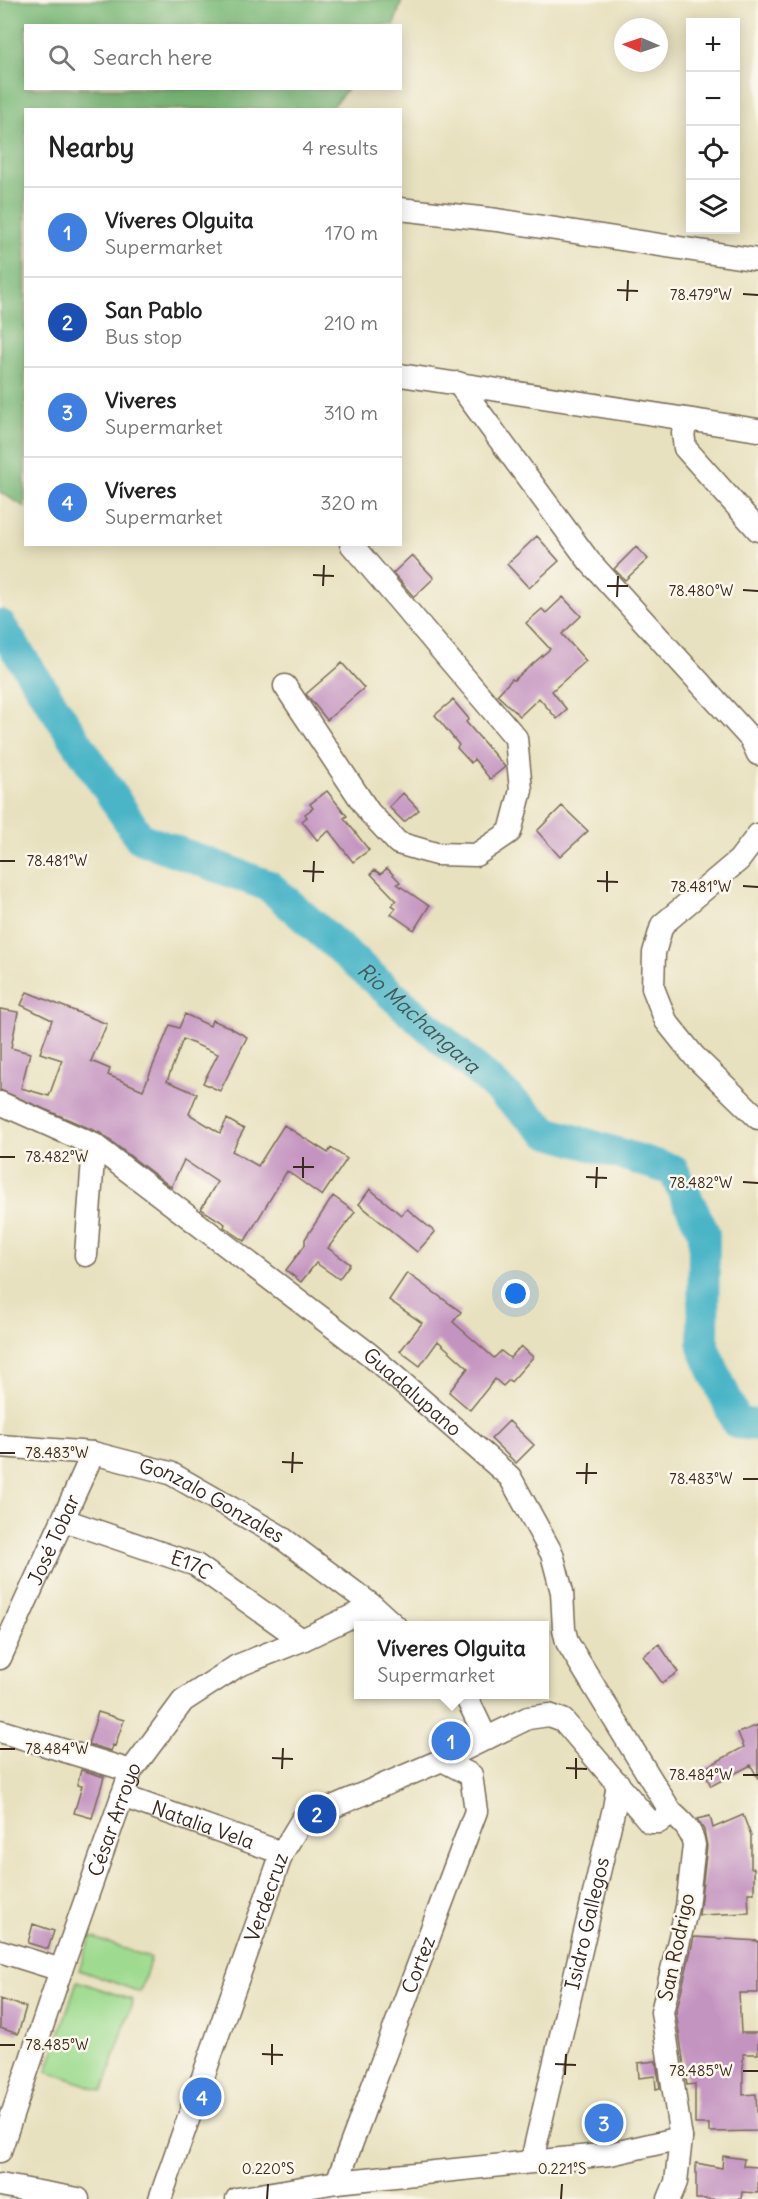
<!DOCTYPE html>
<html lang="en">
<head>
<meta charset="utf-8">
<style>
  :root { --surface:#fff; --page:#f6f6f6; --text:#222; --muted:#767676; --line:#e0e0e0; --accent:#b5179e }
  body { margin:0; font-family:Delius,sans-serif; background:var(--page); color:var(--text) }
  .controls { position:absolute; right:18px; top:18px; display:grid; overflow:hidden; border-radius:0px; box-shadow:0 3px 15px #0003 }
  .controls button { width:54px; height:54px; display:grid; place-items:center; padding:0; border:0; border-bottom:2px solid var(--line); background:var(--surface); color:var(--text); font:30px sans-serif }
  .compass { position:absolute; left:614px; top:18px; width:54px; height:54px; border-radius:50%; background:var(--surface); box-shadow:0 3px 15px #0003; rotate:272deg }
  .you { position:absolute; left:516px; top:1294px; width:21px; height:21px; margin:-15px; border:4px solid #fff; border-radius:50%; background:#1a73e8; box-shadow:0 0 0 9px #1a73e833 }
  .badge { display:grid; place-items:center; width:39px; height:39px; border-radius:50%; background:var(--accent); color:#fff; font-size:20px; font-weight:700 }
  .pin { position:absolute; translate:-50% -50%; border:3px solid #fff; box-shadow:0 2px 6px #0006 }
  .popup { position:absolute; left:354px; top:1621px; width:195px; height:78px; box-sizing:border-box; display:grid; place-content:center; border-radius:0px; background:var(--surface); filter:drop-shadow(0 2px 4px #0005); font-size:20px; white-space:nowrap; color:var(--muted) }
  .popup b { font-size:22px; color:var(--text) }
  .popup::after { content:''; position:absolute; left:50%; top:100%; margin-left:-12px; border:12px solid transparent; border-top-color:var(--surface) }
  .list { margin:0; padding:0; list-style:none }
  h2 { display:flex; justify-content:space-between; align-items:center; height:78px; margin:0; padding:0 24px; font-size:26px }
  h2 small { font-size:20px; font-weight:400; color:var(--muted) }
  .list li { display:grid; grid-template-columns:39px 1fr auto; gap:18px; align-items:center; box-sizing:border-box; height:90px; padding:0 24px; border-top:2px solid var(--line) }
  .list b { display:block; font-size:22px; white-space:nowrap }
  .list p { margin:0; font-size:20px; white-space:nowrap; color:var(--muted) }
  .list em { font-size:20px; font-style:normal; color:var(--muted) }
  .icon { flex:none; width:33px; height:33px; fill:none; stroke:currentColor; stroke-width:2; stroke-linecap:round; stroke-linejoin:round }
  .map { position:relative; flex:none; width:758px; height:2199px; overflow:hidden }
  .search { position:absolute; background:var(--surface); box-shadow:0 3px 15px #0003; left:24px; top:24px; width:378px; height:66px; display:flex; align-items:center; gap:15px; box-sizing:border-box; padding:0 21px; border-radius:0px; color:var(--muted); font-size:22px }
  .panel { position:absolute; background:var(--surface); box-shadow:0 3px 15px #0003; left:24px; top:108px; width:378px; height:438px; border-radius:0px }
  .map>svg:first-child { display:block }
  .green { fill:#9edb90; stroke:#6c8257; stroke-width:1.5 }
  .forest { fill:#7ebb7a; stroke:#5c724c; stroke-width:1.5 }
  .lines { fill:none; stroke-linecap:round; stroke-linejoin:round }
  .river { stroke:#49b5c7; stroke-width:32 }
  .building { fill:#c494c1 }
  .minor-casing { stroke:#786a56; stroke-width:25 }
  .minor { stroke:#fff; stroke-width:22 }
  .ticks { fill:none; stroke:#3b2a1e; stroke-width:2 }
  .labels { text-anchor:middle; stroke-width:5; stroke-linejoin:round; paint-order:stroke }
  .street-label { font-size:20px; fill:#3b2a1e; stroke:#fbf7ec }
  .water-label { font-size:21px; font-style:italic; fill:#405b59; stroke:#fbf7ec }
  .ticks-label { font-size:15px; text-anchor:middle; fill:#3b2a1e; stroke:#fbf7ec; stroke-width:5; stroke-linejoin:round; paint-order:stroke }
</style>
</head>
<body>
<div class="map">
<svg width="758" height="2199" viewBox="0 0 758 2199">
  <rect width="100%" height="100%" fill="#fbf7ec"/>
  <filter id="ink" filterUnits="userSpaceOnUse"><feTurbulence type="fractalNoise" baseFrequency=".0167" numOctaves="2"/><feDisplacementMap in="SourceGraphic" scale="12" xChannelSelector="R" yChannelSelector="G"/><feConvolveMatrix kernelMatrix="1 2 1 2 8 2 1 2 1" color-interpolation-filters="sRGB"/></filter>
  <filter id="wash" filterUnits="userSpaceOnUse"><feTurbulence type="fractalNoise" baseFrequency=".008" numOctaves="4" result="noise"/><feDisplacementMap in="SourceGraphic" scale="24" xChannelSelector="R" yChannelSelector="G"/><feGaussianBlur stdDeviation="1.35" result="paint"/><feColorMatrix in="noise" values="0 0 0 0 0 0 0 0 0 0 0 0 0 0 0 0 0 1.4 0 .05"/><feComposite in="paint" operator="in"/></filter>
  <g filter="url(#wash)">
    <rect width="100%" height="100%" fill="#e8e1bf"/>
    <path class="green" d="M 91,1937 L 151,1958 L 140,1992 L 79,1970 Z
      M 77,1981 L 133,2000 L 103,2091 L 47,2071 Z"/>
    <path class="forest" d="M 0,0 L 402,0 L 394,25 L 26,26 L 26,88 L 347,89 L 331,109 L 26,110 L 25,507 L 0,492 Z"/>
    <g class="lines">
      <path class="river" id="s1" d="M 0,625 L 140,838 L 269,886 L 547,1132 L 673,1170 L 704,1233 L 703,1347 L 737,1423 L 758,1425"/>
    </g>
    <g id="blocks">
      <path class="building" d="M 537,536 L 559,561 L 529,588 L 507,564 Z
        M 636,547 L 648,559 L 625,580 L 614,569 Z
        M 412,555 L 434,578 L 414,597 L 393,573 Z
        M 563,597 L 581,616 L 562,634 L 586,661 L 552,691 L 567,710 L 557,719 L 539,698 L 520,716 L 497,695 L 512,679 L 514,680 L 550,649 L 526,623 L 542,609 L 546,613 Z
        M 342,663 L 364,688 L 327,720 L 306,694 Z
        M 453,700 L 469,719 L 466,722 L 505,767 L 490,779 L 474,759 L 471,763 L 457,748 L 459,745 L 435,715 Z
        M 327,791 L 347,816 L 344,818 L 369,850 L 353,862 L 329,831 L 317,840 L 302,821 L 307,817 L 305,814 L 313,808 L 310,804 Z
        M 403,793 L 419,810 L 404,822 L 389,807 Z
        M 562,806 L 588,831 L 560,857 L 537,831 Z
        M 387,868 L 400,882 L 397,884 L 429,906 L 414,930 L 391,914 L 396,908 L 392,905 L 396,900 L 371,874 L 374,870 L 381,874 Z
        M 27,992 L 107,1024 L 91,1061 L 110,1069 L 108,1075 L 143,1090 L 170,1025 L 179,1028 L 185,1014 L 210,1026 L 212,1020 L 229,1027 L 247,1037 L 220,1091 L 203,1083 L 218,1054 L 183,1039 L 167,1081 L 197,1094 L 189,1114 L 220,1133 L 227,1119 L 244,1129 L 232,1151 L 258,1166 L 284,1125 L 328,1153 L 331,1148 L 347,1159 L 322,1196 L 287,1171 L 245,1241 L 224,1227 L 225,1224 L 201,1209 L 217,1182 L 184,1160 L 171,1187 L 100,1133 L 0,1090 L 0,1009 L 18,1012 L 11,1048 L 30,1053 L 21,1088 L 49,1096 L 62,1060 L 40,1053 L 52,1020 L 21,1005 Z
        M 370,1189 L 401,1215 L 407,1209 L 435,1232 L 417,1252 L 359,1204 Z
        M 333,1196 L 355,1212 L 328,1248 L 350,1264 L 339,1279 L 316,1263 L 301,1282 L 286,1270 L 305,1245 L 305,1239 Z
        M 407,1273 L 461,1312 L 453,1322 L 494,1358 L 501,1351 L 510,1358 L 521,1346 L 533,1357 L 511,1382 L 509,1380 L 503,1386 L 495,1379 L 470,1410 L 449,1392 L 468,1368 L 438,1341 L 420,1366 L 400,1351 L 422,1323 L 389,1300 Z
        M 509,1421 L 534,1445 L 516,1463 L 491,1439 Z
        M 659,1644 L 678,1672 L 662,1683 L 643,1656 Z
        M 98,1712 L 124,1720 L 115,1746 L 113,1745 L 111,1751 L 88,1744 Z
        M 758,1725 L 758,1779 L 751,1765 L 711,1786 L 703,1769 L 744,1747 L 738,1733 Z
        M 81,1770 L 104,1777 L 92,1818 L 74,1813 L 82,1786 L 77,1785 Z
        M 743,1815 L 751,1836 L 751,1868 L 754,1868 L 754,1893 L 748,1893 L 749,1913 L 699,1915 L 707,1846 L 704,1830 L 697,1819 L 710,1816 L 713,1828 Z
        M 33,1924 L 54,1931 L 48,1949 L 28,1943 Z
        M 694,1937 L 758,1941 L 758,1993 L 739,1993 L 741,2033 L 758,2033 L 758,2054 L 743,2054 L 743,2095 L 756,2094 L 758,2131 L 709,2132 L 709,2124 L 695,2124 L 695,2084 L 687,2085 L 676,2013 Z
        M 0,1999 L 26,2007 L 18,2034 L 0,2028 Z
        M 656,2061 L 660,2088 L 656,2089 L 655,2076 L 639,2078 L 638,2063 Z
        M 723,2156 L 744,2159 L 743,2166 L 758,2167 L 758,2193 L 742,2192 L 741,2199 L 696,2199 L 696,2163 L 722,2168 Z"/>
    </g>
  </g>
  <g filter="url(#ink)">
    <use href="#blocks" fill-opacity="0" stroke="#786a56" stroke-width="1.5"/>
    <g class="lines">
      <g class="minor-casing">
        <g id="minor">
          <path d="M 400,209 L 497,220 L 758,260"/>
          <path d="M 400,375 L 758,430"/>
          <path d="M 458,383 L 589,561 L 751,739 L 758,754"/>
          <path d="M 688,421 L 683,433 L 685,448 L 758,530"/>
          <path d="M 285,686 L 369,812 L 398,843 L 436,854 L 476,855 L 510,832 L 521,790 L 516,738 L 351,544"/>
          <path d="M 758,835 L 739,860 L 662,925 L 654,953 L 653,988 L 666,1021 L 694,1056 L 758,1118"/>
          <path id="s2" d="M 0,1103 L 94,1145 L 369,1354 L 510,1477 L 552,1554 L 562,1592 L 564,1629 L 567,1642 L 671,1812 C 682,1822 692,1830 694,1845 L 687,1907 L 662,2012 L 681,2138 L 676,2182 L 669,2199"/>
          <path d="M 86,1255 L 94,1145"/>
          <path id="s3" d="M 0,1446 L 93,1453 L 170,1473 L 278,1535 L 373,1606 L 395,1626"/>
          <path id="s4" d="M 64,1520 L 196,1565 L 302,1640"/>
          <path id="s5" d="M 0,1658 L 93,1453"/>
          <path d="M 465,1694 L 486,1738"/>
          <path d="M 0,1731 L 131,1771"/>
          <path id="s6" d="M 122,1796 L 282,1853"/>
          <path d="M 0,1951 L 61,1970"/>
          <path id="s7" d="M 0,2151 L 61,1970 L 131,1771 L 183,1701 L 237,1666 L 302,1640 L 373,1606"/>
          <path id="s8" d="M 532,2160 L 614,1808 L 618,1783"/>
          <path id="s9" d="M 337,2182 L 476,1811 L 471,1775 L 442,1760"/>
          <path d="M 0,2185 L 78,2199"/>
          <path id="s10" d="M 160,2199 L 282,1853 L 302,1820 L 442,1760 L 528,1718 L 549,1715 L 563,1720 L 650,1822 L 659,1822 L 671,1812"/>
          <path d="M 237,2199 L 337,2182 L 610,2154 L 681,2138"/>
        </g>
      </g>
      <use href="#minor" class="minor"/>
    </g>
  </g>
  <path class="ticks" d="M 617,290 L 638,291M 743,294 L 758,295M 627,301 L 628,280M 313,575 L 334,576M 323,586 L 324,565M 607,586 L 628,586M 743,590 L 758,591M 617,597 L 618,576M 0,861 L 15,861M 303,871 L 324,872M 597,881 L 618,882M 313,882 L 314,861M 743,886 L 758,887M 607,892 L 607,871M 0,1157 L 15,1157M 293,1167 L 314,1167M 586,1177 L 607,1178M 303,1178 L 303,1157M 743,1182 L 758,1183M 596,1188 L 597,1167M 0,1453 L 15,1453M 282,1462 L 303,1463M 292,1473 L 293,1452M 576,1473 L 597,1473M 743,1479 L 758,1479M 586,1484 L 587,1463M 0,1749 L 15,1749M 272,1758 L 293,1759M 566,1768 L 587,1769M 282,1769 L 283,1748M 743,1775 L 758,1775M 576,1779 L 576,1758M 0,2045 L 15,2045M 262,2054 L 283,2055M 555,2064 L 576,2065M 272,2065 L 272,2044M 743,2071 L 758,2071M 565,2075 L 566,2054M 267,2199 L 268,2184M 561,2199 L 562,2184"/>
  <g class="labels">
    <g class="street-label">
      <text dy="7" stroke="none"><textPath href="#s2" startOffset="506">Guadalupano</textPath></text>
      <text dy="7" stroke="none"><textPath href="#s3" startOffset="222">Gonzalo Gonzales</textPath></text>
      <text dy="7" stroke="none"><textPath href="#s5" startOffset="130">José Tobar</textPath></text>
      <text dy="7" stroke="none"><textPath href="#s4" startOffset="135">E17C</textPath></text>
      <text dy="7" stroke="none"><textPath href="#s7" startOffset="351">César Arroyo</textPath></text>
      <text dy="7" stroke="none"><textPath href="#s6" startOffset="86">Natalia Vela</textPath></text>
      <text dy="7" stroke="none"><textPath href="#s10" startOffset="320">Verdecruz</textPath></text>
      <text dy="7" stroke="none"><textPath href="#s8" startOffset="243">Isidro Gallegos</textPath></text>
      <text transform="translate(676 1947) rotate(-78)" y="7">San Rodrigo</text>
      <text dy="7" stroke="none"><textPath href="#s9" startOffset="232">Cortez</textPath></text>
    </g>
    <g class="water-label">
      <text dy="7" stroke="none"><textPath href="#s1" startOffset="592">Rio Machangara</textPath></text>
    </g>
  </g>
  <g class="ticks-label">
    <text x="701" y="300">78.479°W</text>
    <text x="701" y="596">78.480°W</text>
    <text x="57" y="866">78.481°W</text>
    <text x="701" y="892">78.481°W</text>
    <text x="57" y="1162">78.482°W</text>
    <text x="701" y="1188">78.482°W</text>
    <text x="57" y="1458">78.483°W</text>
    <text x="701" y="1484">78.483°W</text>
    <text x="57" y="1754">78.484°W</text>
    <text x="701" y="1780">78.484°W</text>
    <text x="57" y="2050">78.485°W</text>
    <text x="701" y="2076">78.485°W</text>
    <text x="268" y="2174">0.220°S</text>
    <text x="562" y="2174">0.221°S</text>
  </g>
</svg>
<div class="controls">
<button>+</button>
<button>−</button>
<button><svg class="icon" aria-label="locate" viewBox="0 0 24 24"><circle cx="12" cy="12" r="6"/><path d="M12 2v4M12 18v4M2 12h4M18 12h4"/></svg></button>
<button><svg class="icon" aria-label="layers" viewBox="0 0 24 24"><path d="M12 4l9 5-9 5-9-5zM3 14l9 5 9-5"/></svg></button>
</div>
<svg class="compass" viewBox="-18 -18 36 36"><path d="M0-13l5 13h-10z" fill="#e53935"/><path d="M0 13l5-13h-10z" fill="#767676"/></svg>
<div class="you"></div>
<div class="pin badge" style="left:451px;top:1741px;background:#3f7fe0">1</div>
<div class="popup"><b>Víveres Olguita</b>Supermarket</div>
<div class="pin badge" style="left:317px;top:1814px;background:#1a4fb4">2</div>
<div class="pin badge" style="left:604px;top:2123px;background:#3f7fe0">3</div>
<div class="pin badge" style="left:202px;top:2097px;background:#3f7fe0">4</div>
<div class="search"><svg class="icon" aria-label="search" viewBox="0 0 24 24"><circle cx="10" cy="10" r="6"/><path d="M15 15l6 6"/></svg>Search here</div>
<section class="panel">
<h2>Nearby<small>4 results</small></h2>
<ul class="list">
<li><span class="badge" style="background:#3f7fe0">1</span><div><b>Víveres Olguita</b><p>Supermarket</p></div><em>170 m</em></li>
<li><span class="badge" style="background:#1a4fb4">2</span><div><b>San Pablo</b><p>Bus stop</p></div><em>210 m</em></li>
<li><span class="badge" style="background:#3f7fe0">3</span><div><b>Viveres</b><p>Supermarket</p></div><em>310 m</em></li>
<li><span class="badge" style="background:#3f7fe0">4</span><div><b>Víveres</b><p>Supermarket</p></div><em>320 m</em></li>
</ul>
</section>
</div>
</body>
</html>
